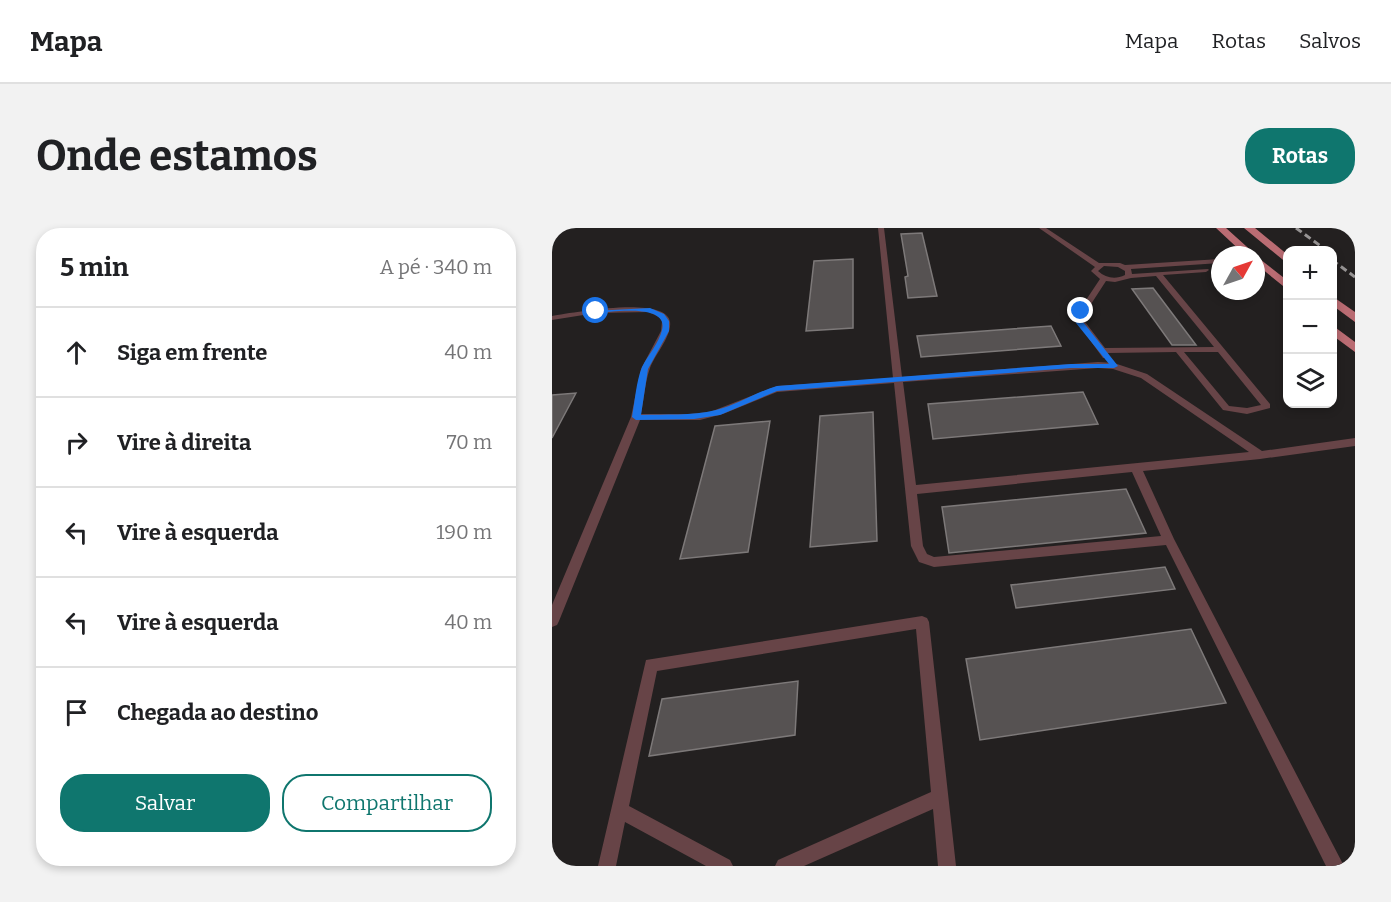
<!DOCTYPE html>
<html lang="pt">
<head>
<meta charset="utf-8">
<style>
  :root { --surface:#fff; --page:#f2f2f2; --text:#202124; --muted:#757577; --line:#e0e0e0; --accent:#0f766e }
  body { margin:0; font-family:Bitter,serif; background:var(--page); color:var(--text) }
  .controls { position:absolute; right:18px; top:18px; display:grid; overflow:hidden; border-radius:12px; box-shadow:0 3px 9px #0003 }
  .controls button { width:54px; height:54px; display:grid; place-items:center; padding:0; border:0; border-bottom:2px solid var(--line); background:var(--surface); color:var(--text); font:30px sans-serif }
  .compass { position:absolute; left:659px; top:18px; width:54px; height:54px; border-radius:50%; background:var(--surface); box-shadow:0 3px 9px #0003; rotate:50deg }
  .stop { position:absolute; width:18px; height:18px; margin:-14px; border:4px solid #1a73e8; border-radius:50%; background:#fff }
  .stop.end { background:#1a73e8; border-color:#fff; box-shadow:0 2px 6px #0008 }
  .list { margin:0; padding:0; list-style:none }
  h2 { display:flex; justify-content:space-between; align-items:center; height:78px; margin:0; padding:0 24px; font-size:26px }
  h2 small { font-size:20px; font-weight:400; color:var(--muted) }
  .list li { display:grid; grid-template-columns:39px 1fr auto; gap:18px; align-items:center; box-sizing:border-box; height:90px; padding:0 24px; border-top:2px solid var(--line) }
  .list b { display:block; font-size:22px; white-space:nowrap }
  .list em { font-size:20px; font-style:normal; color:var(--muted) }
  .actions { display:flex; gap:12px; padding:18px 24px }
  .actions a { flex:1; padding:14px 0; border:2px solid var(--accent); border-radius:24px; text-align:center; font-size:21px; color:var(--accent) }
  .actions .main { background:var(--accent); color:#fff }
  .icon { flex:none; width:33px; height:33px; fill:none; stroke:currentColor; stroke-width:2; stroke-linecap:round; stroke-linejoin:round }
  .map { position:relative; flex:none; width:803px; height:638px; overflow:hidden; border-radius:24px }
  header { display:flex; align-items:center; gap:36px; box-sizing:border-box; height:84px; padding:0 30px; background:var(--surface); border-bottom:2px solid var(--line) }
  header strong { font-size:28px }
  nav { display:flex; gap:33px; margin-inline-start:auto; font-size:21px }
  .intro { display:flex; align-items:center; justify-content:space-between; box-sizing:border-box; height:144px; padding:0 36px }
  h1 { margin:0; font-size:42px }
  .button { padding:15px 27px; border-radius:24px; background:var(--accent); color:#fff; font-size:21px; font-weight:700 }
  main { display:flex; gap:36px; padding:0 36px }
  aside { flex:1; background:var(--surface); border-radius:24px; box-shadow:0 3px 9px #0003 }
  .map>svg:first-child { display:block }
  .building { fill:#565252; stroke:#7d7979; stroke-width:1.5 }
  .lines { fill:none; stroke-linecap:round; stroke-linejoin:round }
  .service { fill:#674447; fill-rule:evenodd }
  .trunk { fill:#ba6c73; fill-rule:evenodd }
  .rail { stroke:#969393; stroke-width:3; stroke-dasharray:7 4; stroke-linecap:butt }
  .route { fill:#1a73e8 }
</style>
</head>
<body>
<header>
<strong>Mapa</strong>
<nav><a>Mapa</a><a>Rotas</a><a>Salvos</a></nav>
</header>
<div class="intro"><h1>Onde estamos</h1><a class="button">Rotas</a></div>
<main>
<aside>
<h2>5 min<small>A pé · 340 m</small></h2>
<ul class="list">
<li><svg class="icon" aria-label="ahead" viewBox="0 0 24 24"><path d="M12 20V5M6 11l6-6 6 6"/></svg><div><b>Siga em frente</b></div><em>40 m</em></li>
<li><svg class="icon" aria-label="right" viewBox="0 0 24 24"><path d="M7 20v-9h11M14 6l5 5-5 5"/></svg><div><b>Vire à direita</b></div><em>70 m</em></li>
<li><svg class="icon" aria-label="left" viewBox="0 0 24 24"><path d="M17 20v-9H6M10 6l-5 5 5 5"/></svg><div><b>Vire à esquerda</b></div><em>190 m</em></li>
<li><svg class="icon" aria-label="left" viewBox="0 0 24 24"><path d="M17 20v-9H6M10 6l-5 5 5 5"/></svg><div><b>Vire à esquerda</b></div><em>40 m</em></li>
<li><svg class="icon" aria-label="arrive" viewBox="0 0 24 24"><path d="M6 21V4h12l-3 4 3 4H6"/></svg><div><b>Chegada ao destino</b></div></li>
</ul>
<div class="actions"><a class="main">Salvar</a><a>Compartilhar</a></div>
</aside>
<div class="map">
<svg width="803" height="638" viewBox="0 0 803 638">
  <rect width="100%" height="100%" fill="#232020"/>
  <path class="building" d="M 370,5 L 385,68 L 356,70 L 353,49 L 356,48 L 349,6 Z
    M 301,31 L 301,100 L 254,103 L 262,33 Z
    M 601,60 L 644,117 L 620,117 L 580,61 Z
    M 499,98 L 509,118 L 369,129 L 365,108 Z
    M 531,164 L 546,196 L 381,211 L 376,176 Z
    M 24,165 L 0,210 L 0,167 Z
    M 321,184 L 325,313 L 258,319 L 268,188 Z
    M 218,193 L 196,324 L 128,331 L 163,198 Z
    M 574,261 L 594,305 L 397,325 L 390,279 Z
    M 613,339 L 623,361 L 464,380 L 459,357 Z
    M 639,401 L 674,475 L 428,512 L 414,431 Z
    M 246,453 L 243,507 L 97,528 L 110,471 Z"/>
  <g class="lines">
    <path class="service" d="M 326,0 L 332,0 L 350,149 L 546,134 L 562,135 L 595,146 L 710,223 L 803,210 L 803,218 L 708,231 L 591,243 L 622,311 L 792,638 L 774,638 L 614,317 L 382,339 L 367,334 L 359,318 L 342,155 L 225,164 L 171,186 L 148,192 L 88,192 L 7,393 L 5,397 L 0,399 L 0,377 L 79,189 L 89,141 L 109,103 L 110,93 L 107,89 L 97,84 L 44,85 L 0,92 L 0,88 C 20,85 114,67 118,94 C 120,108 102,128 98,140 C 93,154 92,171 89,186 L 137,186 L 158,184 L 225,158 L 341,150 ZM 546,140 L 561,141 L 589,150 L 697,224 L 364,257 L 351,154 ZM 580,244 L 609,308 L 382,329 L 375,326 L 371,318 L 365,266 Z
      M 487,0 L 494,0 L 547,35 L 568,35 L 573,37 L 668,31 L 668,35 L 579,41 L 580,46 L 656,41 L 657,42 L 654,44 L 611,47 L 718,176 L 718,180 L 695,186 L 671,182 L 624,124 L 556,125 L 557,130 L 551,130 L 522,90 L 548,51 L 539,43 L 543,39 ZM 552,38 L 566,39 L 573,43 L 573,47 C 563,52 554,50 546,43 ZM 604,48 L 662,119 L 553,120 L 530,90 L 554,53 L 563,54 L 579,50 ZM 632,124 L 666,124 L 709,177 L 695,180 L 677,178 Z
      M 370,388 L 375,390 L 377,394 L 404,638 L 386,638 L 381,581 L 252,638 L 223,638 L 226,632 L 379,564 L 364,401 L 105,443 L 77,578 L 178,632 L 181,638 L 154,638 L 73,594 L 64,638 L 46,638 L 94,432 Z"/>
    <path class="trunk" d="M 664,0 L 674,0 L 704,27 L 693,27 Z
      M 692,0 L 703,0 L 736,27 L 736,36 Z
      M 704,28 L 736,53 L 736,62 L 704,36 Z
      M 780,68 L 803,84 L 803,94 L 780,77 Z
      M 780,97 L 803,114 L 803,124 L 780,107 Z"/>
    <path class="rail" d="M 744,0 L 774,22
      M 780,32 L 803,49"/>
  </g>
  <path class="route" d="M 98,80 L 112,86 L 117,93 L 117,103 L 96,141 L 89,187 C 113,186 139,188 164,182 C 185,177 204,164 225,158 L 519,136 L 557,136 L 524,95 L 523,90 L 529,81 L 532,83 L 530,90 L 531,94 L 566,138 L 562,140 L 519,140 L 225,163 L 168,187 L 142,191 L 84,192 L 80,189 C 83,173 84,154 90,139 C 96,127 107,115 110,102 C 117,75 59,84 44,85 L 41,83 Z"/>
</svg>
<div class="controls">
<button>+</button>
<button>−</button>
<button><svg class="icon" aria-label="layers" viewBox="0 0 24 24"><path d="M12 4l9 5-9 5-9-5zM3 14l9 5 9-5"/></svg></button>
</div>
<svg class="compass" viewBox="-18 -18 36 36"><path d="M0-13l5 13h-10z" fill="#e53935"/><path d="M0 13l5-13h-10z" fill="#757577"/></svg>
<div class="stop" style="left:44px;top:83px"></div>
<div class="stop end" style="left:529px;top:83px"></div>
</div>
</main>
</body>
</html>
